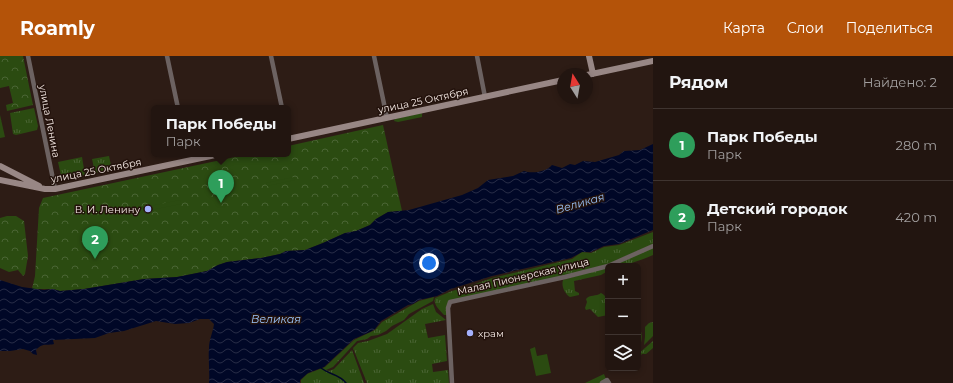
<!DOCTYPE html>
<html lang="ru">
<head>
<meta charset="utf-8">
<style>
  :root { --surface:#221510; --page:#2e221e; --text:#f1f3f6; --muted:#a29f9f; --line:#3f3430; --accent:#b45309 }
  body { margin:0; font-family:Montserrat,sans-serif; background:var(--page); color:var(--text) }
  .controls { position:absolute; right:12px; bottom:12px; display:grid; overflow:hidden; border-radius:6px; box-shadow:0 2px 6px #0003 }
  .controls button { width:36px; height:36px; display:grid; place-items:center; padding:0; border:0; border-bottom:1px solid var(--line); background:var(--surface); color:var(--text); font:20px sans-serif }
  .compass { position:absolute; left:557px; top:12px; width:36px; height:36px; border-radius:50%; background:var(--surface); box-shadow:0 2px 6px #0003; rotate:349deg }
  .you { position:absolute; left:429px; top:207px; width:14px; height:14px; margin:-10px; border:3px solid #fff; border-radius:50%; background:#1a73e8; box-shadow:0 0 0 6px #1a73e833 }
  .badge { display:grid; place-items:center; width:26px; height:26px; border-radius:50%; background:var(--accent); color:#fff; font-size:13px; font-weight:700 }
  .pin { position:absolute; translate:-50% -33px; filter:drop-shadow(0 1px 2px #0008) }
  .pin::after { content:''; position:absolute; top:21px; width:14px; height:12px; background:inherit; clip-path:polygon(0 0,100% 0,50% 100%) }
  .popup { position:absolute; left:151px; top:49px; width:140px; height:52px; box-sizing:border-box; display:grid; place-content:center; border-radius:6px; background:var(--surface); filter:drop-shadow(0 1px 3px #0005); font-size:13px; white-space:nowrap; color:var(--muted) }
  .popup b { font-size:15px; color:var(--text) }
  .popup::after { content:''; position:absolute; left:50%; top:100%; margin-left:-8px; border:8px solid transparent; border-top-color:var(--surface) }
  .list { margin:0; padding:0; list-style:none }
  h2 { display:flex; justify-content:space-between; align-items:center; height:52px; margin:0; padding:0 16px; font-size:17px }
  h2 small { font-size:13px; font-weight:400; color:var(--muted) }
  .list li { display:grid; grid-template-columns:26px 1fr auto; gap:12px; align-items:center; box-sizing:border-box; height:72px; padding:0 16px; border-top:1px solid var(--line) }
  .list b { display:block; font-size:15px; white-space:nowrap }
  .list p { margin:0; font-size:13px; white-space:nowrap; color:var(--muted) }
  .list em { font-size:13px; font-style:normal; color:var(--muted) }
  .icon { flex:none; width:22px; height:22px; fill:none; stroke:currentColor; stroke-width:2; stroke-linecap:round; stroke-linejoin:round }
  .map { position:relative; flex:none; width:653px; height:327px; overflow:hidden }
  header { display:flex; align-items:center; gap:24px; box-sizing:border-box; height:56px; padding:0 20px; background:var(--accent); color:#fff }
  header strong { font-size:19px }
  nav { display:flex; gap:22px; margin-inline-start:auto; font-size:14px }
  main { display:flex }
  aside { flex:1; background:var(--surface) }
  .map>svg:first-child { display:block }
  .grass { fill:url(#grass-tufts) }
  .park { fill:url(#park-crowns) }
  .garden { fill:#2b4b11 }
  .water { fill:url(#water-waves) }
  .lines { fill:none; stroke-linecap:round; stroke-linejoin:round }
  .stream { stroke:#000727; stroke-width:1.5 }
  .street { stroke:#6c6261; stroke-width:4.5 }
  .secondary { stroke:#988785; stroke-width:6 }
  .poi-dot { fill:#a5b1fc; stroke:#23120c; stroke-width:1.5 }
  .labels { text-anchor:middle; stroke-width:3; stroke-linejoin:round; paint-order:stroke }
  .street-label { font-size:10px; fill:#f5e9e4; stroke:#23120c }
  .poi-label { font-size:10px; fill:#f5e9e4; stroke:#23120c; text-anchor:end }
  .water-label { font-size:11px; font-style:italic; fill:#9cc6fe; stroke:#23120c }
</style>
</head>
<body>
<header>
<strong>Roamly</strong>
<nav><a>Карта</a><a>Слои</a><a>Поделиться</a></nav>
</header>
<main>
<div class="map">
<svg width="653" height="327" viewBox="0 0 653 327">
  <defs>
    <pattern id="grass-tufts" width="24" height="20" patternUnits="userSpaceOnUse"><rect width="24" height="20" fill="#2b4b11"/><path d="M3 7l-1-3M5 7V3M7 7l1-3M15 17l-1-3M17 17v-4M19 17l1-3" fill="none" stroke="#4a6534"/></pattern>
    <pattern id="park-crowns" width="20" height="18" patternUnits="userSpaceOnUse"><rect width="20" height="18" fill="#2b4b11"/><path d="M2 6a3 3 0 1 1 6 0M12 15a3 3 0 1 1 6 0" fill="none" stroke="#4a6534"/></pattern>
    <pattern id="water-waves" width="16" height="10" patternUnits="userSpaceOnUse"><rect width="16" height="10" fill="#000727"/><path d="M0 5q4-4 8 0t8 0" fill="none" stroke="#262b46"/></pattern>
  </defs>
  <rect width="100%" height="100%" fill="#2d1c15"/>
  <path class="grass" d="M 34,52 L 38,70 L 37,74 L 16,79 L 13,78 L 10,57 Z
    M 422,57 L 422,61 L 398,66 L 394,65 L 395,63 Z
    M 0,59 L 5,81 L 0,82 Z
    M 109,100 L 112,114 L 95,117 L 92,103 Z
    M 82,101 L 85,119 L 62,124 L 58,106 Z
    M 653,176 L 653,188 L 608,208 L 564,220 L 449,245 L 447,259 L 444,259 C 440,254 433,249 435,242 L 452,235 L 472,229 L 492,222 L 572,203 L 582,196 L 591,197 L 604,191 L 619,189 Z
    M 653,192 L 653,199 C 639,205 626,210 611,210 Z
    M 608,211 L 608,215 L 601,219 L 574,225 L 575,235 L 579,237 L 579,239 L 570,241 C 565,238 561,230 563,224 Z
    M 601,237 C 610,242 608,250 608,259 L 598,261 L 590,253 L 586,254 L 585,252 L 587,246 L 586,243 C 590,238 596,241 601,237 Z
    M 434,241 L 433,245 L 409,258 L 404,264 L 392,270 L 386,275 L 378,279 L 371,280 L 367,283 L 357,285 L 333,311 L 326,314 L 329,315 L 334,313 L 352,294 L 364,327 L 301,327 L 301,324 L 307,318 L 325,311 L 354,284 L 375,274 L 382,266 L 419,245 Z
    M 433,248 L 436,256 L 446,264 L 425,268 L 428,282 L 445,279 L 447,305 L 432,308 L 433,316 L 448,314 L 449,327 L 367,327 L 353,292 L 358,287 L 368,285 L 387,278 L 422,253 Z
    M 653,266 L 653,280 L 644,289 L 645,281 L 645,271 L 649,267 Z
    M 638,270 C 644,277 642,287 638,294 Z
    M 653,285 L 653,292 L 646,298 L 642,298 L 638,302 L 638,298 Z
    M 604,318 L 606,323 L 600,327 L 585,327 Z"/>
  <path class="park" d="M 0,0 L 23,0 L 33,49 L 7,55 L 6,49 L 13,47 L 9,30 L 0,32 Z
    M 383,69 L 402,155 L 388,156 L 376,163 L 370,169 L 356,175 L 345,177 L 323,187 L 305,194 L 286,195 L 280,198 L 261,202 L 227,206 L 218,209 L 207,215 L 177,221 L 144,223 L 84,233 L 60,235 L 53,233 L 32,233 L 35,220 L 39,152 L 43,142 L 249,98 L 288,98 L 288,90 Z
    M 7,160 L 16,160 L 24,165 L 28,200 L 25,218 L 23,220 L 18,214 L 9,216 L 0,212 L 0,162 Z"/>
  <path class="garden" d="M 294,121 L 295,124 L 267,130 L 266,127 Z
    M 180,144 L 181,148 L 151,154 L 150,150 Z
    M 146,151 L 147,155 L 107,163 L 106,159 Z
    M 535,291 L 537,300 L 547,298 L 551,317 L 536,320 L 530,293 Z"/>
  <path class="water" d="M 653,88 L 653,174 L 619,188 L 604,190 L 591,196 L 582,196 L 571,202 L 492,220 L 451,233 L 437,240 L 419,244 L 413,248 L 408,249 L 381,265 L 375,273 L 370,276 L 354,283 L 324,311 L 308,317 L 300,324 L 300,327 L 209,327 C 210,315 208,304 209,292 C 209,284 213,276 214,268 L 209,263 L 200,263 L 189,267 L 175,268 L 156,265 L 124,275 L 109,277 L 95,282 L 53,284 L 54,288 C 46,290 43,286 36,294 L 37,299 L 33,298 L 30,295 L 23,293 L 10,295 L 0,295 L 0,224 L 22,231 L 44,234 L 53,233 L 60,235 L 84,233 L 144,223 L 177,221 L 207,215 L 218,209 L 227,206 L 261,202 L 280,198 L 286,195 L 305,194 L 323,187 L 345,177 L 356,175 L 370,169 L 376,163 L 388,156 L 409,154 L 462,139 L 478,132 L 488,124 L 513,120 L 524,115 C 532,118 546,116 552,109 L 562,112 L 570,108 L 575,109 L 583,105 L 595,106 L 619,99 L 624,95 L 640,94 Z"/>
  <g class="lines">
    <path class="stream" d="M 321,312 C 330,319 339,318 346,327"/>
    <path class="street" d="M 28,0 L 55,133
      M 167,0 L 178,52
      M 271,0 L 282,52
      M 374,0 L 387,62
      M 477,0 L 485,41
      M 452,327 L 448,252 L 450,246 L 565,221 L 608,210 L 653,190
      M 602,327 L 607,324 L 609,327"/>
    <path class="secondary" d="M 589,0 L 593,18
      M 587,19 L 653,5
      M 288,83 L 563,24
      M 0,110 L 39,130
      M 0,124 L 45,133 L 55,133 L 220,98"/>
  </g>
  <g class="poi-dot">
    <circle cx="148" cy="153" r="4"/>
    <circle cx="470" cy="277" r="4"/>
  </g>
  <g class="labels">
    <g class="street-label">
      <text transform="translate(423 44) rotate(-12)" y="4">улица 25 Октября</text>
      <text transform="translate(50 65) rotate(79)" y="4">улица Ленина</text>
      <text transform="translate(96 114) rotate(-11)" y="4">улица 25 Октября</text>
      <text transform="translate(523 220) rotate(-13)" y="4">Малая Пионерская улица</text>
    </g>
    <g class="poi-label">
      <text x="140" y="157">В. И. Ленину</text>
      <text x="478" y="281" text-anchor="start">храм</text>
    </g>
    <g class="water-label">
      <text transform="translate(580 147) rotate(-16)" y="4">Великая</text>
      <text x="276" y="267">Великая</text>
    </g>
  </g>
</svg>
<div class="controls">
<button>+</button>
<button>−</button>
<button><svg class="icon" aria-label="layers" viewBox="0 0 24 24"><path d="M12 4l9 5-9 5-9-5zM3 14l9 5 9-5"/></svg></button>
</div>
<svg class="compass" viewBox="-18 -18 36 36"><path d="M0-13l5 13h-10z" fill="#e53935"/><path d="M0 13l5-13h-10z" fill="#a29f9f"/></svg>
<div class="you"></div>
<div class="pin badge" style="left:221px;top:147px;background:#2e9e5b">1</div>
<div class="popup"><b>Парк Победы</b>Парк</div>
<div class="pin badge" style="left:95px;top:203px;background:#2e9e5b">2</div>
</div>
<aside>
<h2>Рядом<small>Найдено: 2</small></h2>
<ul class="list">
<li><span class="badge" style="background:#2e9e5b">1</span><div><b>Парк Победы</b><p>Парк</p></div><em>280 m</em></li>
<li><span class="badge" style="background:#2e9e5b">2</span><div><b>Детский городок</b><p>Парк</p></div><em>420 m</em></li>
</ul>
</aside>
</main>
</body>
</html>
